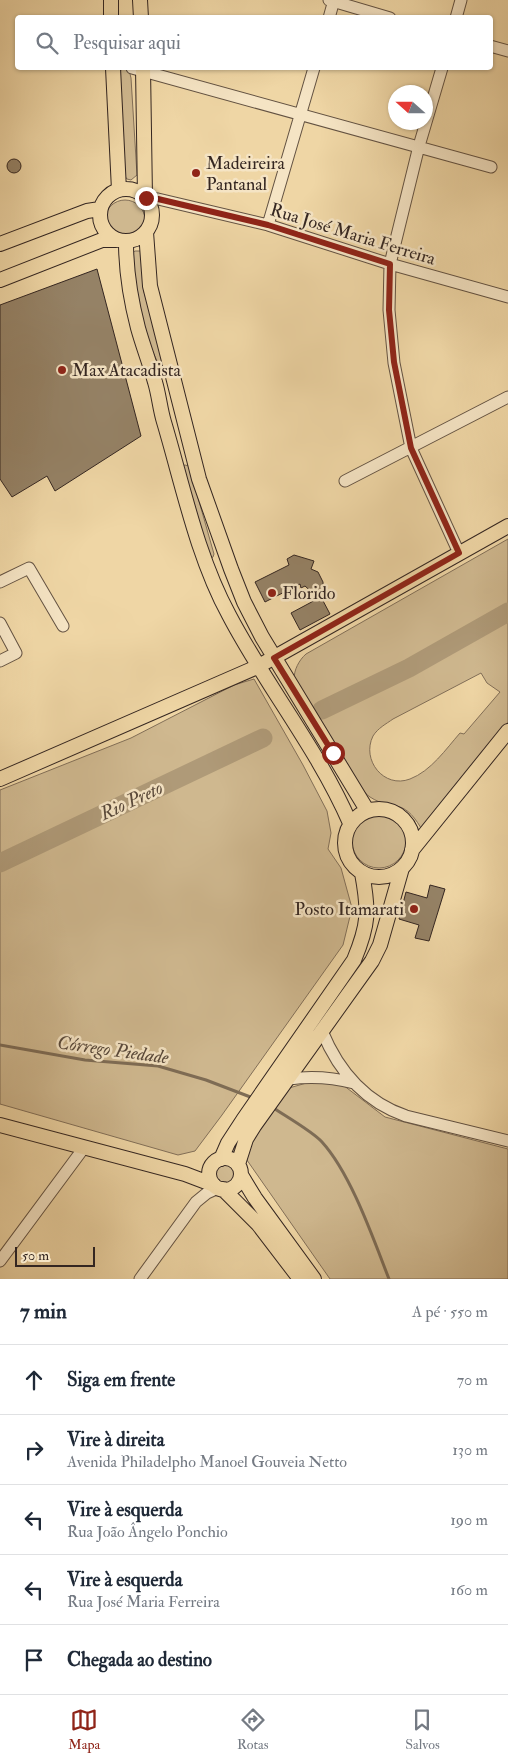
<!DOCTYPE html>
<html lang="pt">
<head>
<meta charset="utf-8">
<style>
  :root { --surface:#fff; --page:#f6f6f7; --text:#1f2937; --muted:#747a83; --line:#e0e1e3; --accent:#8f2418 }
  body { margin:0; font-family:"IM FELL Double Pica",serif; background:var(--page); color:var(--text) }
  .compass { position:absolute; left:388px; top:85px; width:45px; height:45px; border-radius:50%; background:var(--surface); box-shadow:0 1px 4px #0004; rotate:291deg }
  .scale { position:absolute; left:15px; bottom:12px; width:80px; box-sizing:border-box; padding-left:5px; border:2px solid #342621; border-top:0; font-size:14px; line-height:18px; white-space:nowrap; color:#342621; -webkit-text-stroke:4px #f5e4c4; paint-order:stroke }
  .stop { position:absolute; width:15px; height:15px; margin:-11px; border:4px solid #8f2418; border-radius:50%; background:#fff }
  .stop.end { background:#8f2418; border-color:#fff; box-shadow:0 1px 5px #0008 }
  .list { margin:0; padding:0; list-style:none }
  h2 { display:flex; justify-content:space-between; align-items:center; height:65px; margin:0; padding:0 20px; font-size:21px }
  h2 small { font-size:16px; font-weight:400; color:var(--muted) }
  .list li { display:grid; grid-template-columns:32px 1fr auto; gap:15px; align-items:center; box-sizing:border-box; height:70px; padding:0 20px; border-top:1px solid var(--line) }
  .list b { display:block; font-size:19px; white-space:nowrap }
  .list p { margin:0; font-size:16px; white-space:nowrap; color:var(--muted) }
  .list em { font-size:16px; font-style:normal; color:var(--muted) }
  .icon { flex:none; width:28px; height:28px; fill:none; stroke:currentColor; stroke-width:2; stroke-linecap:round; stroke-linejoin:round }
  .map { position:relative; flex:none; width:508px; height:1279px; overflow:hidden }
  .search { position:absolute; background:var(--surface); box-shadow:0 1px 4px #0004; left:15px; right:15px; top:15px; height:55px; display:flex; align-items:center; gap:12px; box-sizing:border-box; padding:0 18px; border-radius:5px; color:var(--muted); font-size:19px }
  .sheet { height:415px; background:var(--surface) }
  nav { display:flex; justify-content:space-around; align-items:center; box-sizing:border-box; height:70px; border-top:1px solid var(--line); background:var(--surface); font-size:14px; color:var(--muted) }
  nav a { display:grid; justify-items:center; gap:2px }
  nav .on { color:var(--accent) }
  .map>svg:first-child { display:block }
  .green { fill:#cfb88f; stroke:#826f58; fill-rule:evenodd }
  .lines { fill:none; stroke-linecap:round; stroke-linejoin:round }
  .stream { stroke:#7e6c55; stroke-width:3 }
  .river { stroke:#af9a78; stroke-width:19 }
  .building { fill:#958266; stroke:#342621 }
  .minor-casing { stroke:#635242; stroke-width:13 }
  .major-casing { stroke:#342621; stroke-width:16 }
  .minor { stroke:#f5e4c4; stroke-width:11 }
  .major { stroke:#efd6a5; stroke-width:14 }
  .route { stroke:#8f2418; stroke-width:6 }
  .poi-dot { fill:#8f2418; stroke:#f5e4c4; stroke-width:2 }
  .labels { text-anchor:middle; stroke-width:5; stroke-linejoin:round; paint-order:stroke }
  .poi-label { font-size:18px; fill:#342621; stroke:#f5e4c4; text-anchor:start }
  .street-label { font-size:18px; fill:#342621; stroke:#f5e4c4 }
  .water-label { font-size:19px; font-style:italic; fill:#59493b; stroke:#f5e4c4 }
</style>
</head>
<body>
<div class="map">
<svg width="508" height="1279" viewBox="0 0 508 1279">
  <rect width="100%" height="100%" fill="#efd6a5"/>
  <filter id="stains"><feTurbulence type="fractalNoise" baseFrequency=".004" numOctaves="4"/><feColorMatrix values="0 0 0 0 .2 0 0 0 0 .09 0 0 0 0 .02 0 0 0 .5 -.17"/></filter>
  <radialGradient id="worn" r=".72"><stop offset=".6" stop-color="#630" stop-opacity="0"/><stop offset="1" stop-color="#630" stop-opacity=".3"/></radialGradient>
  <path class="green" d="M 125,68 L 129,70 L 131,78 L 137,175 L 131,180 L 127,179 L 124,175 L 119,71 Z
    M105 220a20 20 0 1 1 40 0a20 20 0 1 1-40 0Z
    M 135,251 L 141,251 L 144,292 L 166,365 L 162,371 C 143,336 135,294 131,254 Z
    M 185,465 L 189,466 L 214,554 L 213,557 L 210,559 L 182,466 Z
    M 508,539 L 508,722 L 421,828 C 402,796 393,812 370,797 C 363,792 359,785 355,779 L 294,679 C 294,670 299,660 306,654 ZM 481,673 L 487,683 L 500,692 L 464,734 L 460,733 C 446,749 431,771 410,779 C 384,789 361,760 373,736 C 378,728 386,724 393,719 Z
    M 254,679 L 303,765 L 327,811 L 331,833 L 328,849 L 341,868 L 352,908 L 343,945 L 222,1115 L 195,1151 L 178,1155 L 0,1104 L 0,790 L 131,738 L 234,685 Z
    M352 841a27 27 0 1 1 54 0a27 27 0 1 1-54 0Z
    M 317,1080 L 343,1085 L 385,1117 L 508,1149 L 508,1279 L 330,1279 L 242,1153 L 289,1088 Z
    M213 1174a12 12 0 1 1 24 0a12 12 0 1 1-24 0Z"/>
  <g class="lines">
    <path class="stream" d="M 0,1045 L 85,1060 L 158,1066 L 206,1080 L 253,1098
      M 272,1107 C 285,1116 312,1131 322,1142 C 351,1174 373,1238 389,1279"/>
    <path class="river" d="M 322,710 L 409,668 L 508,612
      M 0,863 L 263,738"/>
  </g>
  <path class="building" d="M7 166a7 7 0 1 1 14 0a7 7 0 1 1-14 0Z
    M 97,269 L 141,436 L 55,491 L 47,476 L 12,497 L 0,479 L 0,305 Z
    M 294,555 L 314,561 L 311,569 L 318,572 L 323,582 L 323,588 L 316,596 L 305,586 L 301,588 L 300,584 L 265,602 L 255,582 L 289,565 L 287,559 Z
    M 321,597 L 330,614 L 300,630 L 291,613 Z
    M 430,885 L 445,889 L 429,941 L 415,938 L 419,925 L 399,919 L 406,892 L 427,898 Z"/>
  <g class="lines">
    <g class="minor-casing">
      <path id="minor" d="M 329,0 L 390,18
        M 329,18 L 334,0
        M 456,18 L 461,0
        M 490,46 L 508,51
        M 132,68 L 491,167
        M 442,68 L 419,146 L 390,264 L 389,310 L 394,363 L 411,448 L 459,553
        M 146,198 L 158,199 L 268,225 L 390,264 L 508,297
        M 268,225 L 314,68
        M 345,481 L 508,397
        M 0,582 L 29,568 L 63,626
        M 0,623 L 16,653 L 0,661
        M 322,1031 C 338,1070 365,1102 406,1116 L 508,1141
        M 289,1079 C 312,1076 331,1077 354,1083
        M 0,1261 L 83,1149
        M 140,1279 L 196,1202 L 207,1193 L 218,1188"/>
    </g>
    <g class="major-casing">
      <path id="major" d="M 111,0 L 111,18
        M 140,0 L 141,18
        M 113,68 L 119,190
        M 143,68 L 145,197
        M100 215a26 26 0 1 1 52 0a26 26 0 1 1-52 0Z
        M 146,232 L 150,286 L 199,479 L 231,569 L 244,602 L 262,637 L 367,810
        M 126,242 C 126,270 131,301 138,328 C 143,346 150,364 155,382 C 159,395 160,409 164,422 C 183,486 197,556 229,615 C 266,686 318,749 350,823
        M 0,244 L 87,211 L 100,209
        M 0,280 L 102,240 L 116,240
        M 0,779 L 257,667 L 508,526
        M345 843a34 34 0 1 1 68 0a34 34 0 1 1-68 0Z
        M 412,850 L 508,731
        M 0,1125 L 185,1174 L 214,1185
        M209 1174a16 16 0 1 1 32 0a16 16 0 1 1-32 0Z
        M 221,1159 L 228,1143 L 243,1120 L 354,960 C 369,924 369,911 362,873
        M 238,1164 L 246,1139 L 254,1126 L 372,961 L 380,945 L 402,868
        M 241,1175 L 255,1198 L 314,1279
        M 223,1189 L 258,1224 L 300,1279"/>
    </g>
    <use href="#minor" class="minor"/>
    <use href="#major" class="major"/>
  </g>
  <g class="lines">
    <path class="route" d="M 146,198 L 158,199 L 268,225 L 390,264 L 389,310 L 394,362 L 411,448 L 459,553 L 274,658 L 333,753"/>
  </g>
  <g class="poi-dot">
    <circle cx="196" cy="173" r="5"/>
    <circle cx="62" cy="370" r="5"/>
    <circle cx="272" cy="593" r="5"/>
    <circle cx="414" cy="909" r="5"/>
  </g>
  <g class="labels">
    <g class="poi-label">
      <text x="206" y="169">Madeireira<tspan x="206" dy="21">Pantanal</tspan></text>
      <text x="72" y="376">Max Atacadista</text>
      <text x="282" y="599">Florido</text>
      <text x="404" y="915" text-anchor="end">Posto Itamarati</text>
    </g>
    <g class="street-label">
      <text transform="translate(353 234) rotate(17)" y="6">Rua José Maria Ferreira</text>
    </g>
    <g class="water-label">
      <text transform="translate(131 800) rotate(-25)" y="7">Rio Preto</text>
      <text transform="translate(113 1049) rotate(8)" y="7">Córrego Piedade</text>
    </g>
  </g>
  <rect width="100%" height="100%" filter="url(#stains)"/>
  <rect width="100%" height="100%" fill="url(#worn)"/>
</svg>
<svg class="compass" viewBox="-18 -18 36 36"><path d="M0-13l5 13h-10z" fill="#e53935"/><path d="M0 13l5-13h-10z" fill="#747a83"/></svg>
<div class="scale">50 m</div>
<div class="stop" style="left:333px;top:753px"></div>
<div class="stop end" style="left:146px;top:198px"></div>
<div class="search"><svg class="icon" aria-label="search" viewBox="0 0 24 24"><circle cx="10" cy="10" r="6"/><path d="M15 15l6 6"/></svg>Pesquisar aqui</div>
</div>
<section class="sheet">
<h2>7 min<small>A pé · 550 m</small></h2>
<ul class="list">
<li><svg class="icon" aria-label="ahead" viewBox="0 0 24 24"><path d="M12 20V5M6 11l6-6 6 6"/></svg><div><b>Siga em frente</b></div><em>70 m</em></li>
<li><svg class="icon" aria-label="right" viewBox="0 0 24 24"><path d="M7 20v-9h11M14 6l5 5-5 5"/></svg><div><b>Vire à direita</b><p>Avenida Philadelpho Manoel Gouveia Netto</p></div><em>130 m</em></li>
<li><svg class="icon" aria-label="left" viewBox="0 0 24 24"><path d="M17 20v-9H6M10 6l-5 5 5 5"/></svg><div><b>Vire à esquerda</b><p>Rua João Ângelo Ponchio</p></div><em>190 m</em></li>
<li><svg class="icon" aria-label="left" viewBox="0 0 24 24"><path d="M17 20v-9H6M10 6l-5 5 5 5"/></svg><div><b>Vire à esquerda</b><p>Rua José Maria Ferreira</p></div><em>160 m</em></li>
<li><svg class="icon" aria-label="arrive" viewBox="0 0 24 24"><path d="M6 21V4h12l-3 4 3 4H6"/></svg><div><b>Chegada ao destino</b></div></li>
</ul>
</section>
<nav>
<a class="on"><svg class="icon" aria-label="map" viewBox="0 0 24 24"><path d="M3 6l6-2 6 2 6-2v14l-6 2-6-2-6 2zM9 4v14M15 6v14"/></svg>Mapa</a>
<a><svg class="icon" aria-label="directions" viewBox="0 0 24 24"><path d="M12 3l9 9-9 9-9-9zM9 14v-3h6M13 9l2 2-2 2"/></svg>Rotas</a>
<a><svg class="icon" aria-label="saved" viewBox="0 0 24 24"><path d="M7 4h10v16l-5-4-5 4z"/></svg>Salvos</a>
</nav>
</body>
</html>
